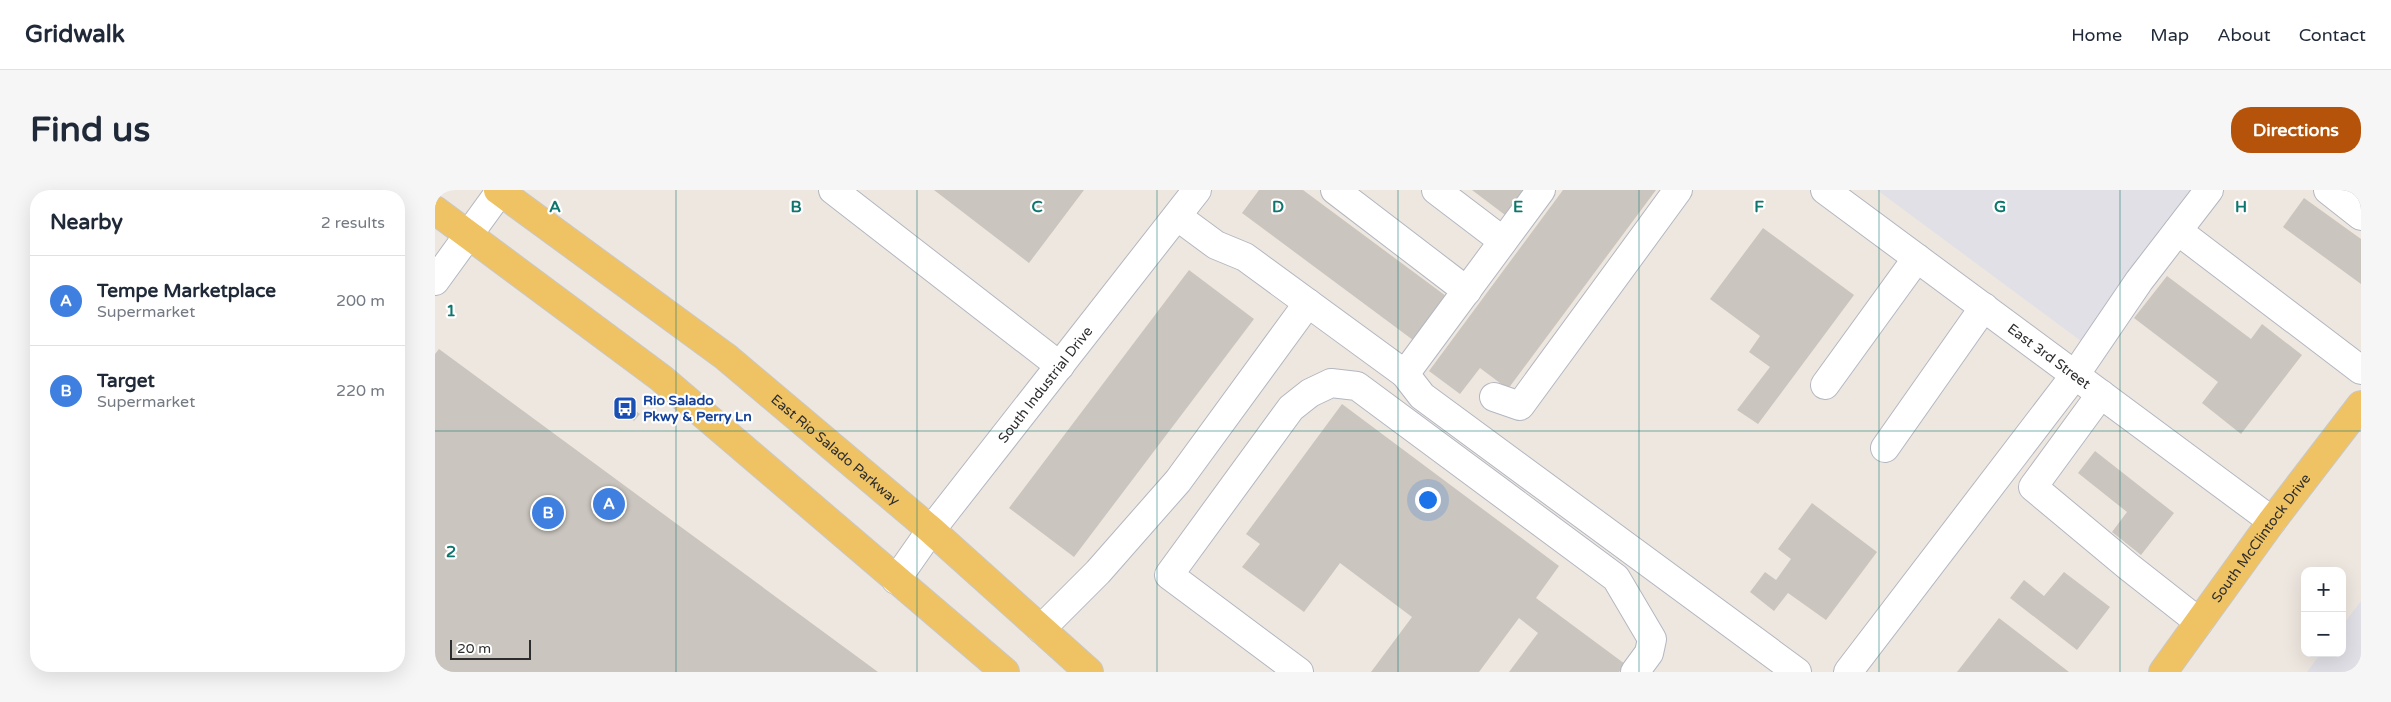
<!DOCTYPE html>
<html lang="en">
<head>
<meta charset="utf-8">
<style>
  :root { --surface:#fff; --page:#f6f6f7; --text:#1f2937; --muted:#747a83; --line:#e0e1e3; --accent:#b45309 }
  body { margin:0; font-family:"Varela Round",sans-serif; background:var(--page); color:var(--text) }
  .controls { position:absolute; right:15px; bottom:15px; display:grid; overflow:hidden; border-radius:10px; box-shadow:0 5px 20px #0002 }
  .controls button { width:45px; height:45px; display:grid; place-items:center; padding:0; border:0; border-bottom:1px solid var(--line); background:var(--surface); color:var(--text); font:25px sans-serif }
  .scale { position:absolute; left:15px; bottom:12px; width:81px; box-sizing:border-box; padding-left:5px; border:2px solid #2d2d2d; border-top:0; font-size:14px; line-height:18px; white-space:nowrap; color:#2d2d2d; -webkit-text-stroke:4px #fff; paint-order:stroke }
  .you { position:absolute; left:992px; top:309px; width:18px; height:18px; margin:-12px; border:4px solid #fff; border-radius:50%; background:#1a73e8; box-shadow:0 0 0 8px #1a73e833 }
  .badge { display:grid; place-items:center; width:32px; height:32px; border-radius:50%; background:var(--accent); color:#fff; font-size:16px; font-weight:700 }
  .pin { position:absolute; translate:-50% -50%; border:2px solid #fff; box-shadow:0 1px 5px #0006 }
  .list { margin:0; padding:0; list-style:none }
  h2 { display:flex; justify-content:space-between; align-items:center; height:65px; margin:0; padding:0 20px; font-size:21px }
  h2 small { font-size:16px; font-weight:400; color:var(--muted) }
  .list li { display:grid; grid-template-columns:32px 1fr auto; gap:15px; align-items:center; box-sizing:border-box; height:90px; padding:0 20px; border-top:1px solid var(--line) }
  .list b { display:block; font-size:19px; white-space:nowrap }
  .list p { margin:0; font-size:16px; white-space:nowrap; color:var(--muted) }
  .list em { font-size:16px; font-style:normal; color:var(--muted) }
  .map { position:relative; flex:none; width:1926px; height:482px; overflow:hidden; border-radius:20px }
  header { display:flex; align-items:center; gap:30px; box-sizing:border-box; height:70px; padding:0 25px; background:var(--surface); border-bottom:1px solid var(--line) }
  header strong { font-size:24px }
  nav { display:flex; gap:28px; margin-inline-start:auto; font-size:18px }
  .intro { display:flex; align-items:center; justify-content:space-between; box-sizing:border-box; height:120px; padding:0 30px }
  h1 { margin:0; font-size:35px }
  .button { padding:12px 22px; border-radius:20px; background:var(--accent); color:#fff; font-size:18px; font-weight:700 }
  main { display:flex; gap:30px; padding:0 30px }
  aside { flex:1; background:var(--surface); border-radius:20px; box-shadow:0 5px 20px #0002 }
  .map>svg:first-child { display:block }
  .industrial { fill:#e1e0e7 }
  .building { fill:#cac5be }
  .lines { fill:none; stroke-linecap:round; stroke-linejoin:round }
  .minor-casing { stroke:#b3b7c0; stroke-width:30 }
  .major-casing { stroke:#c8c8c8; stroke-width:30 }
  .minor { stroke:#fff; stroke-width:28 }
  .major { stroke:#efc264; stroke-width:28 }
  .grid { fill:none; stroke:#0f766e; stroke-width:1; stroke-opacity:0.55 }
  .labels { text-anchor:middle; stroke-width:4.5; stroke-linejoin:round; paint-order:stroke }
  .street-label { font-size:14px; fill:#2d2d2d; stroke:#fff }
  .transit-label { font-size:14px; font-weight:bold; fill:#164399; stroke:#fff; text-anchor:start }
  .grid-label { font-size:16px; text-anchor:middle; font-weight:bold; fill:#0f766e; stroke:#fff; stroke-width:4.5; stroke-linejoin:round; paint-order:stroke }
</style>
</head>
<body>
<header>
<strong>Gridwalk</strong>
<nav><a>Home</a><a>Map</a><a>About</a><a>Contact</a></nav>
</header>
<div class="intro"><h1>Find us</h1><a class="button">Directions</a></div>
<main>
<aside>
<h2>Nearby<small>2 results</small></h2>
<ul class="list">
<li><span class="badge" style="background:#3f7fe0">A</span><div><b>Tempe Marketplace</b><p>Supermarket</p></div><em>200 m</em></li>
<li><span class="badge" style="background:#3f7fe0">B</span><div><b>Target</b><p>Supermarket</p></div><em>220 m</em></li>
</ul>
</aside>
<div class="map">
<svg width="1926" height="482" viewBox="0 0 1926 482">
  <rect width="100%" height="100%" fill="#eee7e0"/>
  <path class="industrial" d="M 1442,0 L 1770,0 L 1650,154 Z
    M 1926,411 L 1926,482 L 1872,482 L 1886,463 L 1907,463 L 1907,436 Z"/>
  <path class="building" d="M 499,0 L 649,0 L 594,73 Z
    M 824,0 L 868,0 L 1015,109 L 982,153 L 807,23 Z
    M 1037,0 L 1095,0 L 1074,28 Z
    M 1128,0 L 1221,0 L 1073,199 L 1045,178 L 1025,204 L 994,181 Z
    M 1869,8 L 1926,49 L 1926,94 L 1848,37 Z
    M 1328,38 L 1419,105 L 1323,234 L 1302,220 L 1335,177 L 1314,162 L 1325,146 L 1275,109 Z
    M 754,80 L 819,129 L 639,367 L 574,318 Z
    M 1732,86 L 1816,149 L 1827,134 L 1867,165 L 1806,244 L 1767,213 L 1783,192 L 1699,128 Z
    M 4,159 L 443,482 L 0,482 L 0,164 Z
    M 187,210 L 205,224 L 199,231 L 182,218 Z
    M 907,214 L 1124,376 L 1101,408 L 1190,474 L 1184,482 L 1074,482 L 1103,443 L 1084,428 L 1044,482 L 936,482 L 977,427 L 905,373 L 869,422 L 807,377 L 825,354 L 811,344 Z
    M 1660,261 L 1739,323 L 1706,365 L 1677,342 L 1692,322 L 1643,283 Z
    M 1377,313 L 1442,362 L 1391,430 L 1353,403 L 1339,421 L 1315,402 L 1330,382 L 1341,390 L 1356,369 L 1343,359 Z
    M 1629,382 L 1675,417 L 1642,460 L 1575,408 L 1589,390 L 1609,406 Z
    M 1564,428 L 1634,482 L 1522,482 Z"/>
  <g class="lines">
    <g class="minor-casing">
      <g id="minor">
        <path d="M 398,0 L 625,176"/>
        <path d="M 900,0 L 1032,101"/>
        <path d="M 1001,0 L 1068,51"/>
        <path id="s1" d="M 1390,0 L 1837,331"/>
        <path d="M 1893,0 L 1926,26"/>
        <path d="M 743,27 L 781,55 L 810,67 L 970,184 L 1106,0"/>
        <path d="M 1743,41 L 1926,180"/>
        <path d="M 0,91 L 66,0"/>
        <path d="M 970,184 L 987,206 L 1362,482"/>
        <path d="M 1390,195 L 1482,68"/>
        <path d="M 1666,204 L 1598,297 L 1694,377 L 1764,432"/>
        <path d="M 1059,207 L 1085,216 L 1243,0"/>
        <path d="M 1450,258 L 1549,117"/>
        <path id="s2" d="M 461,390 L 496,340 L 762,0"/>
        <path d="M 606,439 L 663,382 L 743,291 L 873,113"/>
        <path d="M 864,482 L 734,385 L 856,218 L 875,203 L 896,193 L 922,196 L 1181,388 L 1217,449 L 1214,463 L 1200,482"/>
        <path d="M 1413,482 L 1640,185 L 1704,91 L 1774,0"/>
      </g>
    </g>
    <g class="major-casing">
      <g id="major">
        <path id="s3" d="M 63,0 L 291,167 L 496,340 L 654,482"/>
        <path d="M 0,20 L 226,188 L 570,482"/>
        <path id="s4" d="M 1728,482 L 1837,331 L 1926,215"/>
      </g>
    </g>
    <use href="#minor" class="minor"/>
    <use href="#major" class="major"/>
  </g>
  <path class="grid" d="M 241,0 L 241,482M 482,0 L 482,482M 722,0 L 722,482M 963,0 L 963,482M 1204,0 L 1204,482M 1444,0 L 1444,482M 1685,0 L 1685,482M 0,241 L 1926,241"/>
  <defs>
    <g id="bus-square" transform="scale(1.25)"><rect x="-9" y="-9" width="18" height="18" rx="4" fill="#1a4fb4" stroke="#fff"/><path d="M-5-6H5V4H4V6H2V4H-2V6H-4V4H-5ZM-3.5-4V0h7V-4ZM-3.5 1.2v1.5H-2V1.2ZM2 1.2v1.5H3.5V1.2Z" fill="#fff"/></g>
  </defs>
  <g fill-rule="evenodd">
    <use href="#bus-square" x="190" y="218"/>
  </g>
  <g class="labels">
    <g class="street-label">
      <text dy="5" stroke="none"><textPath href="#s1" startOffset="279">East 3rd Street</textPath></text>
      <text dy="5" stroke="none"><textPath href="#s2" startOffset="246">South Industrial Drive</textPath></text>
      <text dy="5" stroke="none"><textPath href="#s3" startOffset="426">East Rio Salado Parkway</textPath></text>
      <text dy="5" stroke="none"><textPath href="#s4" startOffset="166">South McClintock Drive</textPath></text>
    </g>
    <g class="transit-label">
      <text x="208" y="215">Rio Salado<tspan x="208" dy="16">Pkwy &amp; Perry Ln</tspan></text>
    </g>
  </g>
  <g class="grid-label">
    <text x="120" y="22">A</text>
    <text x="361" y="22">B</text>
    <text x="602" y="22">C</text>
    <text x="843" y="22">D</text>
    <text x="1083" y="22">E</text>
    <text x="1324" y="22">F</text>
    <text x="1565" y="22">G</text>
    <text x="1806" y="22">H</text>
    <text x="16" y="126">1</text>
    <text x="16" y="367">2</text>
  </g>
</svg>
<div class="controls">
<button>+</button>
<button>−</button>
</div>
<div class="scale">20 m</div>
<div class="you"></div>
<div class="pin badge" style="left:174px;top:314px;background:#3f7fe0">A</div>
<div class="pin badge" style="left:113px;top:323px;background:#3f7fe0">B</div>
</div>
</main>
</body>
</html>
